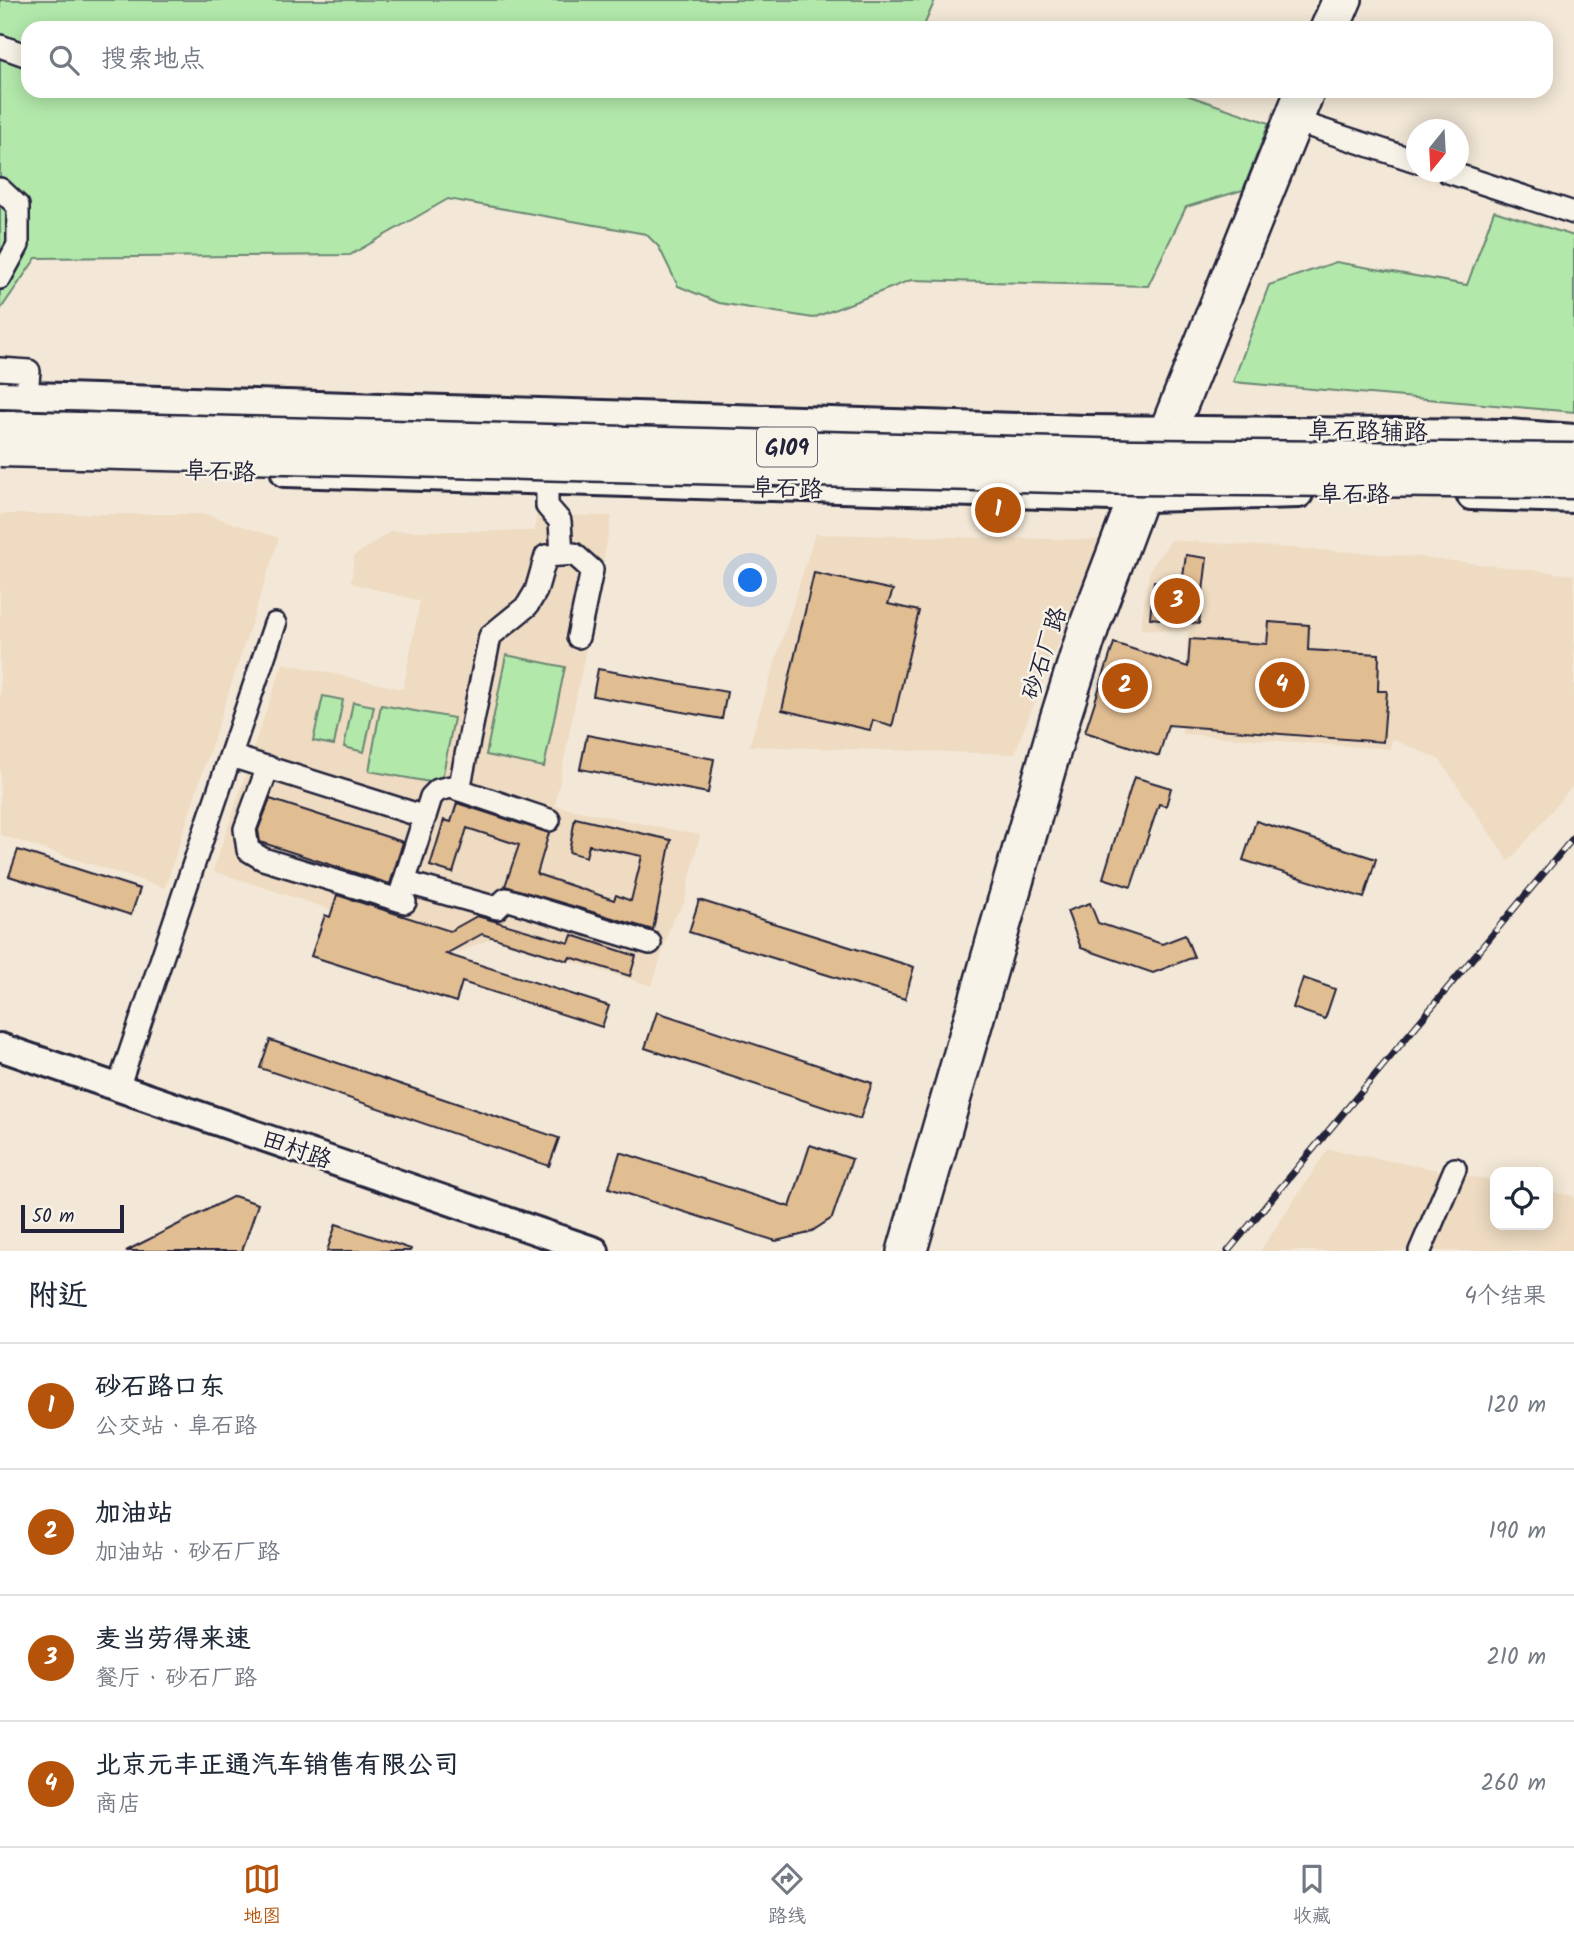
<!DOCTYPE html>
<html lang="zh">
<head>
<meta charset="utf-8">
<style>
  :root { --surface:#fff; --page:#f2f2f3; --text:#1f2937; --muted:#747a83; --line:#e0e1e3; --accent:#b45309 }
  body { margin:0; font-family:Kalam,"LXGW WenKai TC",sans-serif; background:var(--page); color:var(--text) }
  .controls { position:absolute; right:21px; bottom:21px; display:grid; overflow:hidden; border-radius:14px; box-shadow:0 4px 18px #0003 }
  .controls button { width:63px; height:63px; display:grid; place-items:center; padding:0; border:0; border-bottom:2px solid var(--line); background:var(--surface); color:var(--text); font:35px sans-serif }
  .compass { position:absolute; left:1406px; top:119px; width:63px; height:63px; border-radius:50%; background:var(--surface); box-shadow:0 4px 18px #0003; rotate:198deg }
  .scale { position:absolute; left:21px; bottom:18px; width:103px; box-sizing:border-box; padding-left:7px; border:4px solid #22223b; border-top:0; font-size:19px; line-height:24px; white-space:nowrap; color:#22223b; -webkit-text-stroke:5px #f7f3e8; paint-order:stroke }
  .you { position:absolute; left:751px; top:581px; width:24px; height:24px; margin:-18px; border:5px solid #fff; border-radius:50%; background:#1a73e8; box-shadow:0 0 0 10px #1a73e833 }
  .badge { display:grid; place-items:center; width:46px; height:46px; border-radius:50%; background:var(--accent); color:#fff; font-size:23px; font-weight:700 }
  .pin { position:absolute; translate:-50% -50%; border:4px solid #fff; box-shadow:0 2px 7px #0006 }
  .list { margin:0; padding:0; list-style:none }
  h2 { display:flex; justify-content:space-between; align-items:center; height:91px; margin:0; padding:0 28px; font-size:30px }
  h2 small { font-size:23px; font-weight:400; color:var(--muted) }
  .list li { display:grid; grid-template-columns:46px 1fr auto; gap:21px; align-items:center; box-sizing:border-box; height:126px; padding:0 28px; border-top:2px solid var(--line) }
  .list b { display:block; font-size:26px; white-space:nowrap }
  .list p { margin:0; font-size:23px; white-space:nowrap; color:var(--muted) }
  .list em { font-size:23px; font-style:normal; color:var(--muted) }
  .icon { flex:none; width:38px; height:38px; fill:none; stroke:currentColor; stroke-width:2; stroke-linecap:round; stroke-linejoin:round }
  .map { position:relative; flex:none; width:1574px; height:1251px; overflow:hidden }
  .search { position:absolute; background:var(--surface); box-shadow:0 4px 18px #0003; left:21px; right:21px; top:21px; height:77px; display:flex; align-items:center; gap:18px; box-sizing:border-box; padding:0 24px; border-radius:21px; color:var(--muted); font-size:26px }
  .sheet { height:595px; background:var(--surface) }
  nav { display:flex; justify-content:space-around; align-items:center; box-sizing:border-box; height:98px; border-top:2px solid var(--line); background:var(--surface); font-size:19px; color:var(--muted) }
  nav a { display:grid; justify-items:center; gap:4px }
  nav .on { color:var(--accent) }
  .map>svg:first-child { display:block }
  .built { fill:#eedbc2 }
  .green { fill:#b2e9ab; stroke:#6a8673; stroke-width:2 }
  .building { fill:#e1bd92; stroke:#22223b; stroke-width:2 }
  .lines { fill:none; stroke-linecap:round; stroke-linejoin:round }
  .minor-casing { stroke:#22223b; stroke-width:26 }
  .major-casing { stroke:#22223b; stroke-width:32 }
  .minor { stroke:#f7f3e8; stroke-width:21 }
  .major { stroke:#f7f3e8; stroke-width:26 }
  .rail-casing { stroke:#22223b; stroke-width:7 }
  .rail { stroke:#f7f3e8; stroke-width:4.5; stroke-dasharray:13; stroke-linecap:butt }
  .highway-bridge-casing { stroke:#22223b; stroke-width:35; stroke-linecap:butt }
  .highway-bridge { stroke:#f7f3e8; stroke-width:30 }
  .labels { text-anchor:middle; stroke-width:5; stroke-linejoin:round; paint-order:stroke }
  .shield { fill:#f7f3e8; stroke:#62616f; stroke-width:2 }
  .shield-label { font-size:23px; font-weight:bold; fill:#22223b }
  .street-label { font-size:24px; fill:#22223b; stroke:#f7f3e8 }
</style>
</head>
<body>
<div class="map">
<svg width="1574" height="1251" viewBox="0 0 1574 1251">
  <rect width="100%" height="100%" fill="#f3e8d7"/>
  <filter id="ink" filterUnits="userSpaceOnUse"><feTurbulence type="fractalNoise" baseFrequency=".0143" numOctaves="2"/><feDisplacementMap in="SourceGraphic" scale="14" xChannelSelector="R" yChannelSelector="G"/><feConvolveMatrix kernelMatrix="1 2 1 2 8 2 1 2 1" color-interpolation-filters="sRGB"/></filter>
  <g filter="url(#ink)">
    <path class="built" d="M 0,514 L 205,514 L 279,538 L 165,888 L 0,835 Z
      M 536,515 L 612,516 L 555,806 L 700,835 L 684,904 L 672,921 L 652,986 L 493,938 L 460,952 L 213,871 L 246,774 L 257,771 L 261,759 L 252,751 L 283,663 L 403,689 L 420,601 L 351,583 L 354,556 L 391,531 L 535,531 Z
      M 815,534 L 1100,540 L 1014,754 L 749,746 Z
      M 1171,540 L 1410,556 L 1574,575 L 1574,784 L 1509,862 L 1440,760 L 1392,739 L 1390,749 L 1182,734 L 1188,631 L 1140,629 L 1150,569 Z
      M 1328,1149 L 1495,1181 L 1495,1225 L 1548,1225 L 1548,1191 L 1574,1196 L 1574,1251 L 1260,1251 Z"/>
    <path class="green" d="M 0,0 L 935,0 L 923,28 L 28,28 L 28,91 L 1175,91 L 1269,123 L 1243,190 L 1186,207 L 1148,286 L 911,280 L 813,318 L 719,303 L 678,286 L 659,247 L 646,234 L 448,199 L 350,255 L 36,258 L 0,310 Z
      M 1494,211 L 1574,236 L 1574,412 L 1233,382 L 1269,285 L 1336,262 L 1467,285 Z
      M 506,655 L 565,667 L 544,767 L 486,755 Z
      M 323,696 L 343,700 L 334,745 L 313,741 Z
      M 353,702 L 374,706 L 364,752 L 344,747 Z
      M 381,705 L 454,718 L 441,784 L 369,771 Z"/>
    <path class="building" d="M 1186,555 L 1207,558 L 1199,624 L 1150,618 L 1154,581 L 1182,584 Z
      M 814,573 L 893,590 L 888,604 L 919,611 L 892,727 L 873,720 L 870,730 L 782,710 Z
      M 1269,622 L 1309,625 L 1308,650 L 1379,654 L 1378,691 L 1387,691 L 1383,742 L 1168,725 L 1159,756 L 1085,732 L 1114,643 L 1188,667 L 1190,639 L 1267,644 Z
      M 598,669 L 727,692 L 722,719 L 593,696 Z
      M 587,735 L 714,759 L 708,793 L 580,769 Z
      M 1134,777 L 1171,788 L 1166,806 L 1159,804 L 1131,887 L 1103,878 Z
      M 270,799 L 403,842 L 390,884 L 260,842 L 258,830 Z
      M 457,803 L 549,833 L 537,874 L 614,900 L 616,895 L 631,901 L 642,856 L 589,845 L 586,857 L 569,852 L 575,818 L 671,840 L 653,930 L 505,886 L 519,845 L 467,828 L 453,873 L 430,866 L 444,820 L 451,822 Z
      M 1256,821 L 1376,859 L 1364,898 L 1243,860 Z
      M 18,850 L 140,889 L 131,915 L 9,876 Z
      M 337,895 L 450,931 L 477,916 L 569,943 L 572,935 L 636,956 L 630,976 L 570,957 L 568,961 L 482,934 L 446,954 L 609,1006 L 602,1027 L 462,982 L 456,1002 L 311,956 L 325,915 L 330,917 Z
      M 699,900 L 914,967 L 905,999 L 689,932 Z
      M 1090,903 L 1098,923 L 1162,944 L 1185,935 L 1194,957 L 1153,973 L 1081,948 L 1067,911 Z
      M 1303,978 L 1335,989 L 1325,1019 L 1293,1008 Z
      M 657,1012 L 872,1083 L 860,1119 L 645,1048 Z
      M 270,1040 L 559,1138 L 549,1166 L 260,1068 Z
      M 810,1145 L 852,1159 L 832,1218 L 809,1233 L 776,1241 L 609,1188 L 620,1152 L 790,1207 Z
      M 234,1196 L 258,1204 L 242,1251 L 126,1251 Z
      M 336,1224 L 411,1249 L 410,1251 L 327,1251 Z"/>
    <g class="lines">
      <g class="minor-casing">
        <path id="minor" d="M 1321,28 L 1333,0
          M 1339,28 L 1351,0
          M 0,46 L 28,56
          M 1301,123 L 1416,161
          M 1448,172 L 1574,213
          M 0,189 L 18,206 L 18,245 L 0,278
          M 0,369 L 29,371 L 27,396
          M 1185,410 L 1314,91
          M 1155,443 L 1296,91
          M 547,481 L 547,506 L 560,521 L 562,555
          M 231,756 L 425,817
          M 268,767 L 245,829 L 248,850 L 263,859 L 405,902
          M 459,790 L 490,636 L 527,606 L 536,591 L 546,556 L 574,554 L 592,570 L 578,637
          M 404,882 L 497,908 L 506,899 L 650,943
          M 400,895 L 431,797 L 438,790 L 451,787 L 549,820
          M 118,1088 L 275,624
          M 898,1251 L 1051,718 L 1081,623 L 1134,484
          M 916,1251 L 1070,716 L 1098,628 L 1152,484
          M 1420,1251 L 1455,1169"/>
      </g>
      <g class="major-casing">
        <path id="major" d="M 0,395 L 1085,429 L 1509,433 L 1574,438
          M 285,473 L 1146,498 L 1299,494
          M 1471,496 L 1574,499
          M 0,1047 L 595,1251"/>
      </g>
      <use href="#minor" class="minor"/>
      <use href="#major" class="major"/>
      <g class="rail-casing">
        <path id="rail" d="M 1228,1251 L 1574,837"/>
      </g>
      <use href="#rail" class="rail"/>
      <g class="highway-bridge-casing">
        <path id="highway-bridge" d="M 0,426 L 1133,455 L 1574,459
          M 0,451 L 1136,479 L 1574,483"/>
      </g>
      <use href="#highway-bridge" class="highway-bridge"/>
    </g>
  </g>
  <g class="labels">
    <rect class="shield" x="757" y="427.5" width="60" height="39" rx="5"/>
    <g class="shield-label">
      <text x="787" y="455">G109</text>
    </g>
    <g class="street-label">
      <text transform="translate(1368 431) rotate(1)" y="8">阜石路辅路</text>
      <text transform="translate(220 471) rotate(2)" y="8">阜石路</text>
      <text transform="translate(787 488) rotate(2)" y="8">阜石路</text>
      <text x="1354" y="502">阜石路</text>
      <text transform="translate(1044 653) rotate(-72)" y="8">砂石厂路</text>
      <text transform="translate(297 1149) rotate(19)" y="8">田村路</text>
    </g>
  </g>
</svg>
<div class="controls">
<button><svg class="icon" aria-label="locate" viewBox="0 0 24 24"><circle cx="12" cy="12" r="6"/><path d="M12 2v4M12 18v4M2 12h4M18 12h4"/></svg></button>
</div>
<svg class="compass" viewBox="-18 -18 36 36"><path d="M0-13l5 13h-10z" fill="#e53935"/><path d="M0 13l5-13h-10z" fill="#747a83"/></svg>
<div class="scale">50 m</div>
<div class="you"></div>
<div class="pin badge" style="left:998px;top:510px">1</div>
<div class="pin badge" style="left:1125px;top:686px">2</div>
<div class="pin badge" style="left:1177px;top:601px">3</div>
<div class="pin badge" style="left:1282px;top:685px">4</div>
<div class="search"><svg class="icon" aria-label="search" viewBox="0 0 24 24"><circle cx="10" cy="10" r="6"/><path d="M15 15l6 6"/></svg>搜索地点</div>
</div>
<section class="sheet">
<h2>附近<small>4个结果</small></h2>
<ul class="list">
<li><span class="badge">1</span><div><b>砂石路口东</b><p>公交站 · 阜石路</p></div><em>120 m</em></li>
<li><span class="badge">2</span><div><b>加油站</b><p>加油站 · 砂石厂路</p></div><em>190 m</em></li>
<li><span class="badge">3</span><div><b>麦当劳得来速</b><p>餐厅 · 砂石厂路</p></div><em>210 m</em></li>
<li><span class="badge">4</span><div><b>北京元丰正通汽车销售有限公司</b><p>商店</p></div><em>260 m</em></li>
</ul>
</section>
<nav>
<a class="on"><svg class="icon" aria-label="map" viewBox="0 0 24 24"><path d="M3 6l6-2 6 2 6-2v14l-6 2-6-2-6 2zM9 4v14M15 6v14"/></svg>地图</a>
<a><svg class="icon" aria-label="directions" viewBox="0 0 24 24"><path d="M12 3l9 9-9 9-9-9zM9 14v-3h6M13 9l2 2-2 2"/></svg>路线</a>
<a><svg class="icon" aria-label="saved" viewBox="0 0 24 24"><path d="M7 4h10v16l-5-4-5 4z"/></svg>收藏</a>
</nav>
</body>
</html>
